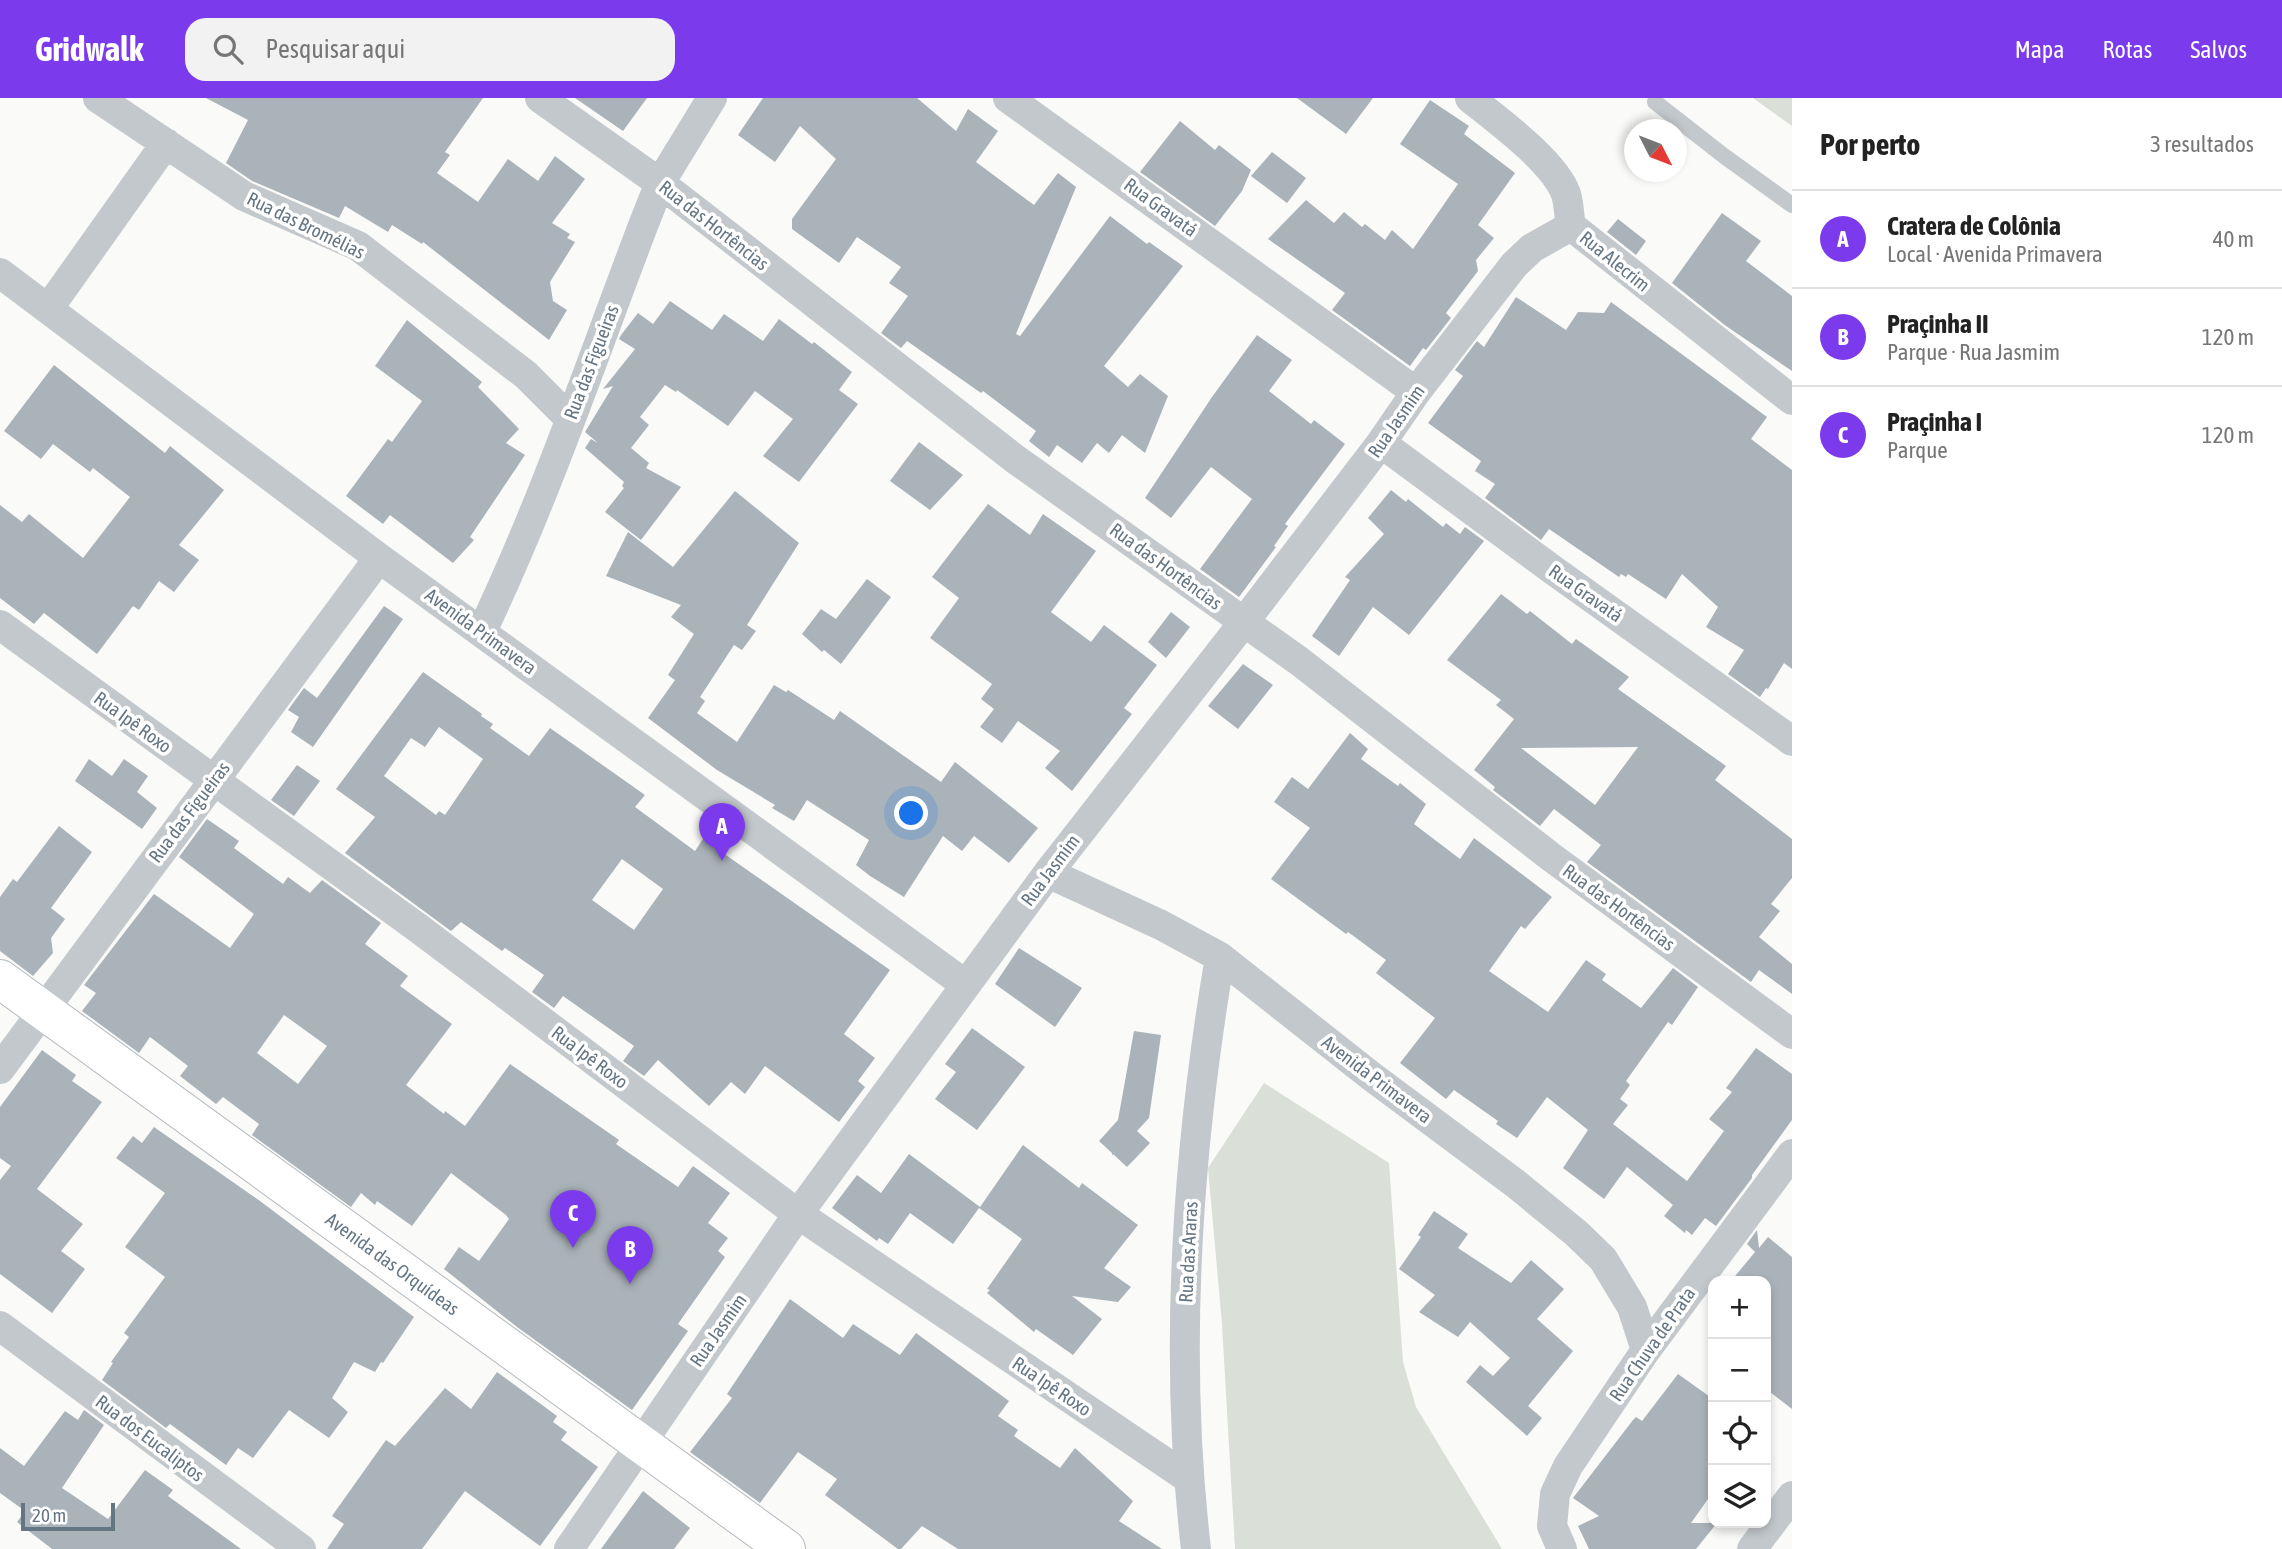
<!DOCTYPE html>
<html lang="pt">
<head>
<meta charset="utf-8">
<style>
  :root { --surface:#fff; --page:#f2f2f2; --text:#222; --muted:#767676; --line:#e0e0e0; --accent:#7c3aed }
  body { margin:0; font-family:"Asap Condensed",sans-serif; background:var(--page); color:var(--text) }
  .controls { position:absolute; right:21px; bottom:21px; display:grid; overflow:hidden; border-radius:14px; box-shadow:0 4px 10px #0003 }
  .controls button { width:63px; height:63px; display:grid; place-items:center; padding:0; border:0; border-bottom:2px solid var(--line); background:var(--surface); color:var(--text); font:35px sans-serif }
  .compass { position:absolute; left:1624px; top:21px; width:63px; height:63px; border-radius:50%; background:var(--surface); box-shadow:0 4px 10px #0003; rotate:132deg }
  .scale { position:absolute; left:21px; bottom:18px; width:94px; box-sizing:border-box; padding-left:7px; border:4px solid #657683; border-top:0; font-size:19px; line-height:24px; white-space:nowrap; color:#657683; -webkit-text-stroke:5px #fff; paint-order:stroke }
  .you { position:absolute; left:912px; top:716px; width:24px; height:24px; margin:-18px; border:5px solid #fff; border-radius:50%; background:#1a73e8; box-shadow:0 0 0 10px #1a73e833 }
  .badge { display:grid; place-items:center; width:46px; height:46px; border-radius:50%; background:var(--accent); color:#fff; font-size:23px; font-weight:700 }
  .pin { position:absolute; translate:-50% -58px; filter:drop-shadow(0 2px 4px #0008) }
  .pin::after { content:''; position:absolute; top:37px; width:24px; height:21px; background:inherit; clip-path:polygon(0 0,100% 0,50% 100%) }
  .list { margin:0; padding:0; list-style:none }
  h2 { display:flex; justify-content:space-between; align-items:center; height:91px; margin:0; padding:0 28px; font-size:30px }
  h2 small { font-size:23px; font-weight:400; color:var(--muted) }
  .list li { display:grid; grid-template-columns:46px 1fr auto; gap:21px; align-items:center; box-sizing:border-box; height:98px; padding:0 28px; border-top:2px solid var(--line) }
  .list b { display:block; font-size:26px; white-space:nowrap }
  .list p { margin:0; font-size:23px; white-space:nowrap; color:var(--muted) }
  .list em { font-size:23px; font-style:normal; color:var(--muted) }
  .icon { flex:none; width:38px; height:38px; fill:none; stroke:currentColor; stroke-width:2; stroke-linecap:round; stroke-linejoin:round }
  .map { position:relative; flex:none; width:1792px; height:1451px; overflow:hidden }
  header { display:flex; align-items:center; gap:42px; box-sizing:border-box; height:98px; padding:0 35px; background:var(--accent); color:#fff }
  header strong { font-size:33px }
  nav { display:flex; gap:38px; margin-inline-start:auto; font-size:24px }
  .search { width:490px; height:63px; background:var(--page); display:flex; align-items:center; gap:18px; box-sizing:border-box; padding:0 24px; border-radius:21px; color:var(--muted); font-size:26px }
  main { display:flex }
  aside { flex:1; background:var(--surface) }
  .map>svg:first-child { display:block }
  .green { fill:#dadfd7 }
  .building { fill:#aab3b9; fill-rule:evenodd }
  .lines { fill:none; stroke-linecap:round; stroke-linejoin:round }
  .secondary-casing { stroke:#b3babf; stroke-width:40 }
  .lane { stroke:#c3c8cc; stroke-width:16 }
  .street { stroke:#c3c8cc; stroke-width:30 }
  .secondary { stroke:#fff; stroke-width:38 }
  .labels { text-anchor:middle; stroke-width:7; stroke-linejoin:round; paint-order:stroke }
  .street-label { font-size:19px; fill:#657683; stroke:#fff }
</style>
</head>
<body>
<header>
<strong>Gridwalk</strong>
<div class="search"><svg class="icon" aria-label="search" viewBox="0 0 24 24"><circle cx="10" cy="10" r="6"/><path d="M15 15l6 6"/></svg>Pesquisar aqui</div>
<nav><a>Mapa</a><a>Rotas</a><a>Salvos</a></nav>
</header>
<main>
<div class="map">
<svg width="1792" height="1451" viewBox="0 0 1792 1451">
  <rect width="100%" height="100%" fill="#fafaf8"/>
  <path class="green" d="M 1753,0 L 1792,0 L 1792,28 Z
    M 1264,985 L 1389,1065 L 1403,1264 L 1416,1309 L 1502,1451 L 1235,1451 L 1222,1226 L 1208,1070 Z"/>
  <path class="building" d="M 206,0 L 483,0 L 445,54 L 450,57 L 437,75 L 478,104 L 508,61 L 538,83 L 555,58 L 585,81 L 552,125 L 570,136 L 567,140 L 575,144 L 550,184 L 553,203 L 567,212 L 549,242 L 423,144 L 422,146 L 392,127 L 388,134 L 345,108 L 339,120 L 252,83 L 226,65 L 248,22 Z
    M 575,0 L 647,0 L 623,33 Z
    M 763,0 L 917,0 L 956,33 L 968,11 L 998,33 L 976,64 L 1034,107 L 1058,75 L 1076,89 L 1016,236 L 1020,238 L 1110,118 L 1147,146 L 1149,144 L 1183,168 L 1104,268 L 1128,289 L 1140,276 L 1168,298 L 1145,355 L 1122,337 L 1109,355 L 1097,345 L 1082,365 L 1057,347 L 1049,359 L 1029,343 L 1036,333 L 983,293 L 981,295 L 907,243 L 901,250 L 881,235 L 908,198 L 889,185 L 901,169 L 857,139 L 839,165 L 792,131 L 792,121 L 836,61 L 800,28 L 775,64 L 738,37 Z
    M 1297,0 L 1373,0 L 1346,36 Z
    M 1430,2 L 1469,28 L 1464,36 L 1515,75 L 1478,127 L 1494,140 L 1476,162 L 1478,173 L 1446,215 L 1451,220 L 1426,252 L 1423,250 L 1410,268 L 1332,212 L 1345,195 L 1268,141 L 1306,102 L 1334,125 L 1344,114 L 1362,129 L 1365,126 L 1385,142 L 1392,132 L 1413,151 L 1458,86 L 1400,46 Z
    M 1180,23 L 1215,52 L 1219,47 L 1251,72 L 1242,93 L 1215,128 L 1140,74 Z
    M 1272,54 L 1306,80 L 1287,105 L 1251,78 Z
    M 1722,115 L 1761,143 L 1746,163 L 1792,198 L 1792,273 L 1726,228 L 1672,185 Z
    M 1618,121 L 1646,143 L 1636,157 L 1607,134 Z
    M 1516,199 L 1566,232 L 1578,214 L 1604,215 L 1611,204 L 1767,319 L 1751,341 L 1792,372 L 1792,571 L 1784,565 L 1768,591 L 1766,590 L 1760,599 L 1728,576 L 1744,552 L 1706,529 L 1718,509 L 1682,476 L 1666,501 L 1628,476 L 1626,479 L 1621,476 L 1619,479 L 1549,431 L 1541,442 L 1485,400 L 1495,386 L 1475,373 L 1481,363 L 1428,325 L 1463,278 L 1455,272 L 1477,243 L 1484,249 Z
    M 670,203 L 712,232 L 724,216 L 763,243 L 779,221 L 812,246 L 814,244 L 852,274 L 839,292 L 858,306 L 799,384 L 763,358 L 793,321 L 755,293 L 728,328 L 677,292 L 676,294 L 665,287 L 640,319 L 649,327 L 631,350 L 649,365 L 646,370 L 681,389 L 641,442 L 605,414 L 624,390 L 622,388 L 624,384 L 585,350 L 591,341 L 598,345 L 585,334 L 613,288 L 603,291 L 635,251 L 619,241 L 621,237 L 638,215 L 653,226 Z
    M 407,222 L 482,284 L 478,289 L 519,331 L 506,345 L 525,357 L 470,439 L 474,442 L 453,465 L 390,417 L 383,426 L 346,398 L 388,341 L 392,344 L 422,303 L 375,268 Z
    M 1257,237 L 1292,262 L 1269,293 L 1311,326 L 1314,322 L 1345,346 L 1285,426 L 1288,428 L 1274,448 L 1276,449 L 1239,499 L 1200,471 L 1252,401 L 1211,369 L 1171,420 L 1145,400 L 1212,299 Z
    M 54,267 L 165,355 L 170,348 L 224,392 L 179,447 L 199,462 L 174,494 L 159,483 L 139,512 L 133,508 L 97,556 L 44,515 L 34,526 L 0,500 L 0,407 L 22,424 L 29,416 L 83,460 L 130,399 L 93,370 L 90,374 L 53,346 L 41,361 L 4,333 Z
    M 919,344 L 963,377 L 930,412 L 890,383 Z
    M 1391,392 L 1406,404 L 1408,401 L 1443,429 L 1446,425 L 1460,436 L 1465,429 L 1484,443 L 1409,537 L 1373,509 L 1339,558 L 1312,538 L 1350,482 L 1345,479 L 1384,436 L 1368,420 Z
    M 735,393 L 799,445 L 747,527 L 756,533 L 742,552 L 734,547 L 700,599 L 705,603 L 697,615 L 737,644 L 774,587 L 786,594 L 788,592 L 834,622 L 840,613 L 941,684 L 955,664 L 1038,730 L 1009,765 L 974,738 L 962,753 L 943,738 L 904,799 L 870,778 L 856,767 L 869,742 L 807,702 L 794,723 L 772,710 L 775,707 L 717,672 L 648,620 L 675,582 L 668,577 L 694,536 L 671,519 L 681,507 L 606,478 L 628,434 L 673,469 Z
    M 988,406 L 1030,437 L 1043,416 L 1096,453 L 1051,514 L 1091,544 L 1104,527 L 1157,567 L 1124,610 L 1132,616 L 1072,693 L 1045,670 L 1060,653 L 1018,623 L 1002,645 L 980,629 L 994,611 L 981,601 L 992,586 L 930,540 L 959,500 L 932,479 Z
    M 867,481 L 891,499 L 841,566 L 824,552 L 822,554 L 802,536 L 821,511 L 836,521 Z
    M 1501,496 L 1527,516 L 1530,513 L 1572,546 L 1576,541 L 1629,579 L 1618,591 L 1726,668 L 1715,682 L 1792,741 L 1792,780 L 1771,806 L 1780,813 L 1759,839 L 1792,866 L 1792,896 L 1759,872 L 1751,884 L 1587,764 L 1601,747 L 1554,711 L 1540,728 L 1493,692 L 1495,689 L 1474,672 L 1514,621 L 1496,607 L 1501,602 L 1447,562 ZM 1638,649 L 1595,707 L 1521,650 Z
    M 384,508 L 403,521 L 313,649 L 291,634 L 299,619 L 288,612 L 304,590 L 317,600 Z
    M 1171,514 L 1190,529 L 1166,560 L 1148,544 Z
    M 1243,566 L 1273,587 L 1238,631 L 1208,608 Z
    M 423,574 L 482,616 L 481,618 L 493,626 L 490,630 L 529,658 L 550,630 L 645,697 L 635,709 L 695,753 L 703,741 L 890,872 L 844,936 L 875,960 L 858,983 L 865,989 L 839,1024 L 765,968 L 745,996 L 731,984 L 709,1008 L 658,962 L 644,978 L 623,963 L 634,948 L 563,898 L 554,910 L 532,894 L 544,877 L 505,850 L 502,853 L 461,824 L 451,833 L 345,755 L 375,719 L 336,691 ZM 439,629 L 483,661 L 445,717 L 439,713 L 436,717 L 384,678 L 411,640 L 425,649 ZM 622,761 L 663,791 L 634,832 L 592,802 Z
    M 1350,635 L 1368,651 L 1361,661 L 1398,688 L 1400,685 L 1426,706 L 1414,726 L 1460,761 L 1474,740 L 1552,799 L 1525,831 L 1521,828 L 1489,873 L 1548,914 L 1586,862 L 1606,876 L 1602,882 L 1641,910 L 1673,870 L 1698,889 L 1672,927 L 1668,924 L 1626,983 L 1630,987 L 1620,1001 L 1628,1007 L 1613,1026 L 1687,1083 L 1724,1033 L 1709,1021 L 1732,994 L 1726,990 L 1756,950 L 1792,976 L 1792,1022 L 1752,1077 L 1752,1080 L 1716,1128 L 1705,1120 L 1692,1137 L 1686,1132 L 1685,1135 L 1664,1118 L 1673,1107 L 1627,1069 L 1604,1101 L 1563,1070 L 1588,1032 L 1547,999 L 1517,1040 L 1496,1026 L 1498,1023 L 1454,992 L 1446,1001 L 1400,965 L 1435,920 L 1376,875 L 1386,862 L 1348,834 L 1346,836 L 1271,781 L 1310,730 L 1274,704 L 1292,679 L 1308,691 Z
    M 89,661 L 112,678 L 124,661 L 148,678 L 137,694 L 157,710 L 142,731 L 75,683 Z
    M 297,667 L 320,683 L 294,718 L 271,702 Z
    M 207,721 L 239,743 L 234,750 L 283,786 L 288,779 L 310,795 L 322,782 L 381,825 L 365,846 L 408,878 L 400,888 L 452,926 L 406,987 L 444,1016 L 445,1013 L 465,1028 L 510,966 L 619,1042 L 616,1046 L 678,1089 L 693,1068 L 730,1095 L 708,1125 L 728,1140 L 718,1153 L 725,1159 L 678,1226 L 688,1233 L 632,1312 L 517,1229 L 444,1171 L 459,1149 L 479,1163 L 509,1121 L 506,1117 L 451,1075 L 412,1128 L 377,1103 L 375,1107 L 361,1095 L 351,1109 L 252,1037 L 259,1026 L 223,999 L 216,1006 L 180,978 L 188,968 L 150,939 L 139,955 L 82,913 L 96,895 L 84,887 L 154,796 L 230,850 L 254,816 L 179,759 ZM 284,917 L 327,948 L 298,986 L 257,955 Z
    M 59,728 L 92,754 L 51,810 L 65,821 L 51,840 L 53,855 L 33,878 L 0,853 L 0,799 L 13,781 L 17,784 Z
    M 1019,850 L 1082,890 L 1055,929 L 995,886 Z
    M 972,930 L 1025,969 L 977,1032 L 935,1001 L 956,974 L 945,966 Z
    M 1134,933 L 1161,937 L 1149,1020 L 1137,1033 L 1150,1045 L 1127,1069 L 1113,1056 L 1112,1058 L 1112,1055 L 1099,1043 L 1118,1022 Z
    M 42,952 L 76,977 L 72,983 L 102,1004 L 37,1091 L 83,1126 L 61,1153 L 85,1171 L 52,1215 L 0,1176 L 0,1082 L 11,1068 L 0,1060 L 0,1009 Z
    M 154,1029 L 260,1103 L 414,1219 L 383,1265 L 381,1264 L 375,1274 L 354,1264 L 332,1300 L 348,1314 L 329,1340 L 289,1312 L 253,1360 L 238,1350 L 226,1367 L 170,1326 L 166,1330 L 102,1282 L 113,1265 L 111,1264 L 129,1239 L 124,1235 L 165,1179 L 125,1149 L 165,1095 L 116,1060 L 133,1038 L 142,1045 Z
    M 1023,1047 L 1079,1090 L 1082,1085 L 1138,1127 L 1104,1170 L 1131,1189 L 1118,1204 L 1072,1198 L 1102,1221 L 1073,1257 L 1036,1231 L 1034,1234 L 987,1195 L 990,1192 L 987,1191 L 1022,1141 L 979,1110 L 953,1146 L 910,1115 L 888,1146 L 879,1140 L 877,1143 L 832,1110 L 857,1077 L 881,1095 L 909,1056 L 980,1109 Z
    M 1434,1113 L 1468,1136 L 1458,1150 L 1511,1185 L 1531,1162 L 1564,1191 L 1537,1221 L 1573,1253 L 1528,1308 L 1542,1320 L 1527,1338 L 1466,1284 L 1480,1267 L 1493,1278 L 1510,1260 L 1470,1224 L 1458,1239 L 1419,1214 L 1435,1197 L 1399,1171 L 1421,1139 L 1418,1137 Z
    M 1757,1132 L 1759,1150 L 1768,1139 L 1792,1159 L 1792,1311 L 1766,1291 L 1766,1183 L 1731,1183 L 1755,1154 L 1747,1146 Z
    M 790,1201 L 843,1240 L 853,1226 L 900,1257 L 916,1235 L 1009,1303 L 998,1318 L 1018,1332 L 1014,1338 L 1060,1370 L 1075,1350 L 1133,1403 L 1119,1423 L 1162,1451 L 958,1451 L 922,1428 L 901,1451 L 898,1451 L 825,1397 L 837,1381 L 798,1354 L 760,1405 L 690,1354 L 732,1300 L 727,1296 Z
    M 497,1274 L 557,1318 L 553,1324 L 567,1334 L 561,1342 L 598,1369 L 540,1448 L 465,1393 L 422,1451 L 327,1451 L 344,1426 L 332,1418 L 386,1342 L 395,1348 L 445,1290 L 471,1311 Z
    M 1678,1276 L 1713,1301 L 1713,1394 L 1691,1425 L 1717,1425 L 1696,1451 L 1589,1451 L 1578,1428 L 1599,1418 L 1573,1400 L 1633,1322 L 1636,1319 L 1642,1323 Z
    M 84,1312 L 104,1327 L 62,1390 L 108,1421 L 145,1372 L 173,1392 L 168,1398 L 241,1451 L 52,1451 L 17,1424 L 25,1413 L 0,1395 L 0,1350 L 24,1368 L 65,1313 L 78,1322 Z
    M 643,1393 L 690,1430 L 674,1451 L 601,1451 Z"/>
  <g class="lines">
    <g class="secondary-casing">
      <g id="secondary">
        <path id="s1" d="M 0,881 L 786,1451"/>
      </g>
    </g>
    <path class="lane" d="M 1655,4 L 1724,58 L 1792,107"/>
    <path class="street" d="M 98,0 L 244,98 L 358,148 L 526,277 L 569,320
      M 540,0 L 660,85 L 1015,361 L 1299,563 L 1551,759 L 1792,936
      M 1008,0 L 1416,294
      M 1470,0 C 1497,22 1554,63 1566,96 C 1569,106 1569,118 1571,128 L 1792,302
      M 0,175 L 379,460 L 966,887
      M 48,211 L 166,45
      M 1381,345 L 1553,472 L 1792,643
      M 0,527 L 418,830 L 798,1116 L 1188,1380
      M 482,533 C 546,399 593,258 646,120 L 660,85 L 712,0
      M 1048,775 L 1161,827 L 1220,859 L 1371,978 L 1516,1086 L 1576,1135 L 1603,1161 L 1632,1209 L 1646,1252
      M 0,971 L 379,460
      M 0,1228 L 301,1451
      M 569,1451 L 798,1116 L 1048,775 L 1244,524 L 1381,345 L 1416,294 L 1514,167 L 1532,150 L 1571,128
      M 1196,1451 C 1173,1254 1187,1054 1220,859
      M 1562,1451 L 1552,1428 L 1555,1396 L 1568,1368 L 1646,1252 L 1792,1056
      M 1752,1451 L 1792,1398"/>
    <use href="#secondary" class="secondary"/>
  </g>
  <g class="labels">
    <g class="street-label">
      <text transform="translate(1161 109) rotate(36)" y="7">Rua Gravatá</text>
      <text transform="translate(306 127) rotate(26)" y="7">Rua das Bromélias</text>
      <text transform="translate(714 127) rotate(38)" y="7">Rua das Hortências</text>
      <text transform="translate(1615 163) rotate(39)" y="7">Rua Alecrim</text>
      <text transform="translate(591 264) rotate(-69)" y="7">Rua das Figueiras</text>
      <text transform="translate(1396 323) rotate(-55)" y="7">Rua Jasmim</text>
      <text transform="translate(1166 468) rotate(36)" y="7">Rua das Hortências</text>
      <text transform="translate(1586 495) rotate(35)" y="7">Rua Gravatá</text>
      <text transform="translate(481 533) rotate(36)" y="7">Avenida Primavera</text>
      <text transform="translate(133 624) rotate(36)" y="7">Rua Ipê Roxo</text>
      <text transform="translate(189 714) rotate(-53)" y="7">Rua das Figueiras</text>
      <text transform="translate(1050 772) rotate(-53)" y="7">Rua Jasmim</text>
      <text transform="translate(1619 809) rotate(36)" y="7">Rua das Hortências</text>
      <text transform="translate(590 959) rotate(37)" y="7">Rua Ipê Roxo</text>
      <text transform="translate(1377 981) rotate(37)" y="7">Avenida Primavera</text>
      <text transform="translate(1188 1154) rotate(-87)" y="7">Rua das Araras</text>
      <text dy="7" stroke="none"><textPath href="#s1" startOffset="485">Avenida das Orquídeas</textPath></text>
      <text transform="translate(718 1232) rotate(-55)" y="7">Rua Jasmim</text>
      <text transform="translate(1652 1246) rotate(-55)" y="7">Rua Chuva de Prata</text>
      <text transform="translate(1052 1288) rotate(34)" y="7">Rua Ipê Roxo</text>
      <text transform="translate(150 1340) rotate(37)" y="7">Rua dos Eucaliptos</text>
    </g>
  </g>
</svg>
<div class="controls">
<button>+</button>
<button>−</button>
<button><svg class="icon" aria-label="locate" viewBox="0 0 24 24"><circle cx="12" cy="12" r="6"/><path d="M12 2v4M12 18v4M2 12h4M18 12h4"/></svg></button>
<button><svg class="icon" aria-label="layers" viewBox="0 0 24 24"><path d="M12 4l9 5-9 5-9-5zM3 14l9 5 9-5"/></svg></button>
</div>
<svg class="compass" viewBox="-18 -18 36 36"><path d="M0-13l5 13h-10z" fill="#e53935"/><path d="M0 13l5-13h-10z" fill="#767676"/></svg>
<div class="scale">20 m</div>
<div class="you"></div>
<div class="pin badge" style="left:722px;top:763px">A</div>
<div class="pin badge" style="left:630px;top:1186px">B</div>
<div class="pin badge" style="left:573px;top:1150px">C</div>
</div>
<aside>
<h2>Por perto<small>3 resultados</small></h2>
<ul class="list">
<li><span class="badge">A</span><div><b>Cratera de Colônia</b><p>Local · Avenida Primavera</p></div><em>40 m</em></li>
<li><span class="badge">B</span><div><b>Praçinha II</b><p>Parque · Rua Jasmim</p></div><em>120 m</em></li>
<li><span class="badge">C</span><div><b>Praçinha I</b><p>Parque</p></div><em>120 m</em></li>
</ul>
</aside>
</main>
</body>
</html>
